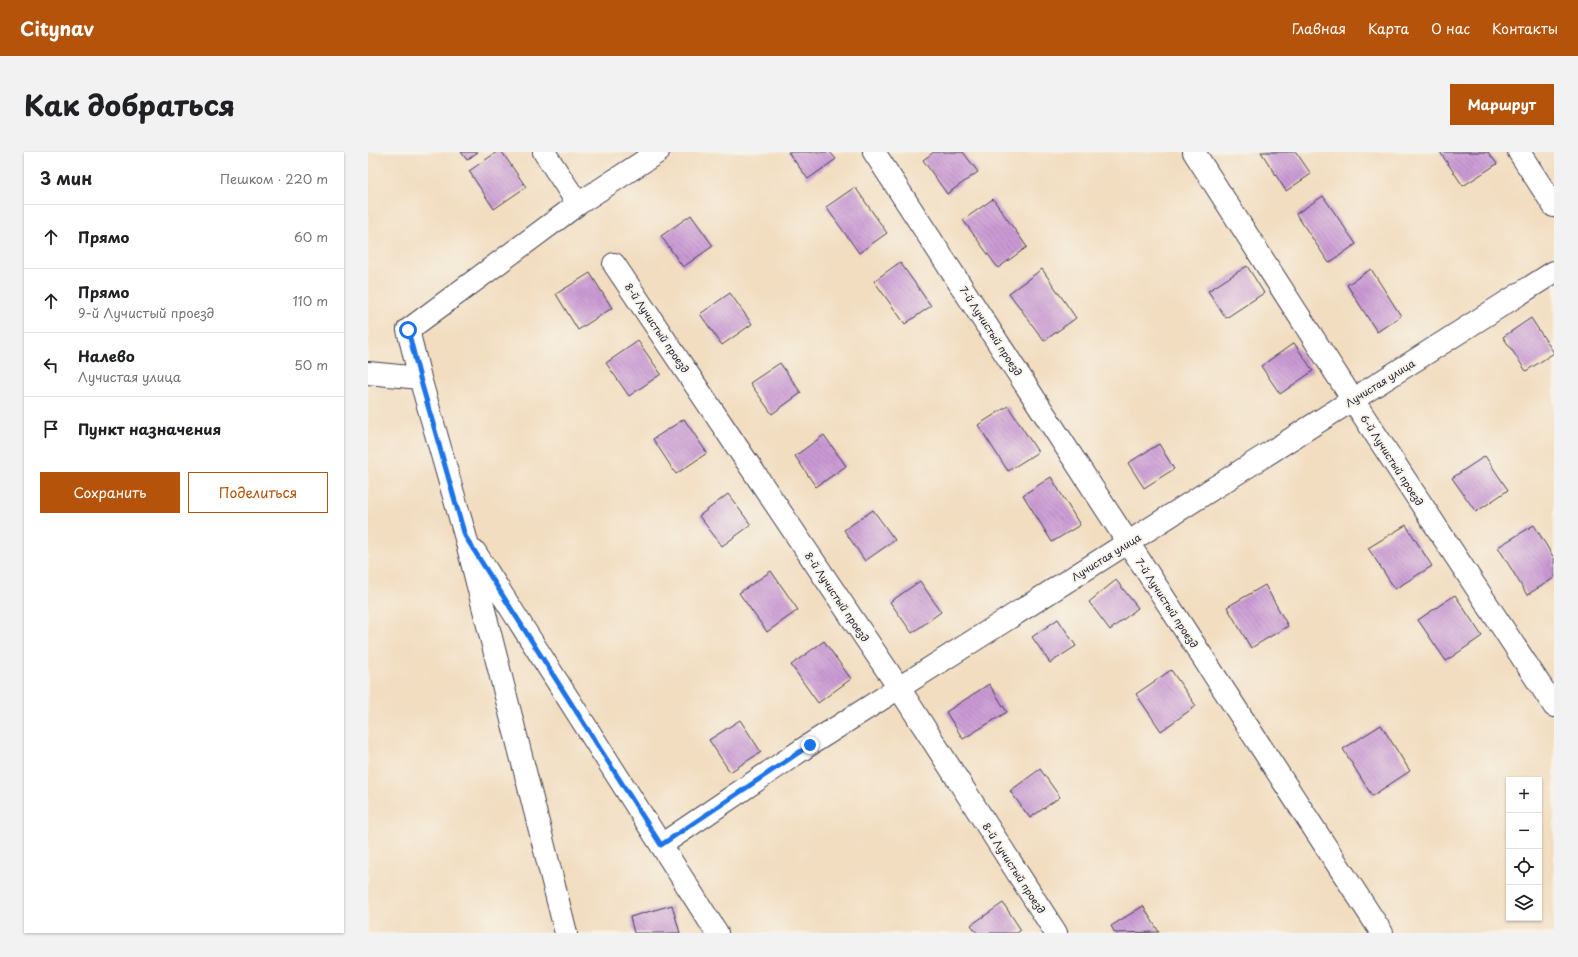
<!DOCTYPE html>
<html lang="ru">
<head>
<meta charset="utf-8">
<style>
  :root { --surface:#fff; --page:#f2f2f2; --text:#202124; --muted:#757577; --line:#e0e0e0; --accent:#b45309 }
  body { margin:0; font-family:"Playpen Sans",sans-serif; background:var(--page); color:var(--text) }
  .controls { position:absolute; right:12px; bottom:12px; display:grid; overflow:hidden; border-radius:0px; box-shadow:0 1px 3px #0004 }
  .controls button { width:36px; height:36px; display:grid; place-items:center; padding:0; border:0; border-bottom:1px solid var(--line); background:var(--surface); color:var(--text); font:20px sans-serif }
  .stop { position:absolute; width:12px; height:12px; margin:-9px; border:3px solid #1a73e8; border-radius:50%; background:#fff }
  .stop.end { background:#1a73e8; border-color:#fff; box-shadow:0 1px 4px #0008 }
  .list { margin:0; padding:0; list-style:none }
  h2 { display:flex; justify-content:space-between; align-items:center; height:52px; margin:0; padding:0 16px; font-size:17px }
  h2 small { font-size:13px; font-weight:400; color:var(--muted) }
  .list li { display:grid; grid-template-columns:26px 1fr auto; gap:12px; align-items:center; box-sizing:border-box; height:64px; padding:0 16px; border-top:1px solid var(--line) }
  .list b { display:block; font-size:15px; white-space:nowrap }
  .list p { margin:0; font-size:13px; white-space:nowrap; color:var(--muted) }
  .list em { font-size:13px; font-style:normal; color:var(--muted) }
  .actions { display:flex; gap:8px; padding:12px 16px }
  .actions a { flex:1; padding:9px 0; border:1px solid var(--accent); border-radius:0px; text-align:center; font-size:14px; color:var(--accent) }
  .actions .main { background:var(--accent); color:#fff }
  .icon { flex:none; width:22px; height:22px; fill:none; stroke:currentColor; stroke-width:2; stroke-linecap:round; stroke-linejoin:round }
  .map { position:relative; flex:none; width:1186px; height:781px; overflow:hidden; border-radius:0px }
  header { display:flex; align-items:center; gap:24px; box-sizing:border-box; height:56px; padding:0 20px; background:var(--accent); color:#fff }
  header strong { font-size:19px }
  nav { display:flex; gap:22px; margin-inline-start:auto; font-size:14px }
  .intro { display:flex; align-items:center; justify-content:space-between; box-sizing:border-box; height:96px; padding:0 24px }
  h1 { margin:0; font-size:28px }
  .button { padding:10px 18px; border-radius:0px; background:var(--accent); color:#fff; font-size:14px; font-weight:700 }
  main { display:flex; gap:24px; padding:0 24px }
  aside { flex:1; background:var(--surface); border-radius:0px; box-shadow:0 1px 3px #0004 }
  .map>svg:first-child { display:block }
  .building { fill:url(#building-back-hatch) }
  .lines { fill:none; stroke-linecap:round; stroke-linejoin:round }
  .minor-casing { stroke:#413e4f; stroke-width:24 }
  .minor { stroke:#fff; stroke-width:22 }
  .route { stroke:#1a73e8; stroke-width:5 }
  .labels { text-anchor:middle; stroke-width:4; stroke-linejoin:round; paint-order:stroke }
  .street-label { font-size:10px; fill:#22223b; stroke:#f7f3e8 }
</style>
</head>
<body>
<header>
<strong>Citynav</strong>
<nav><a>Главная</a><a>Карта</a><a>О нас</a><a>Контакты</a></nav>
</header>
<div class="intro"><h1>Как добраться</h1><a class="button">Маршрут</a></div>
<main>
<aside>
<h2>3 мин<small>Пешком · 220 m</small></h2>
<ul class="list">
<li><svg class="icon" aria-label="ahead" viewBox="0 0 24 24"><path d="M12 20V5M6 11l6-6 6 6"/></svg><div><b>Прямо</b></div><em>60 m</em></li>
<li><svg class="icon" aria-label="ahead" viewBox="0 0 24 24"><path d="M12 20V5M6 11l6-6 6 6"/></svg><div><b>Прямо</b><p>9-й Лучистый проезд</p></div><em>110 m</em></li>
<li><svg class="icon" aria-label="left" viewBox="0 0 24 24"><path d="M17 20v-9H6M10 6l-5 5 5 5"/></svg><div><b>Налево</b><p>Лучистая улица</p></div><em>50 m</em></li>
<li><svg class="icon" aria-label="arrive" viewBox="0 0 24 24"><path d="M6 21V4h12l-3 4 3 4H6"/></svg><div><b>Пункт назначения</b></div></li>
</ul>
<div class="actions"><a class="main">Сохранить</a><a>Поделиться</a></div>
</aside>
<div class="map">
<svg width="1186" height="781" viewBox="0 0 1186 781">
  <defs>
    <pattern id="building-back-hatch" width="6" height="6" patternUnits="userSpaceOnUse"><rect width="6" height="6" fill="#ca9ad4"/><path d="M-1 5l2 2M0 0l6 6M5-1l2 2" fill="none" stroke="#a47dad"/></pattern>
  </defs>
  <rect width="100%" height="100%" fill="#f7f3e8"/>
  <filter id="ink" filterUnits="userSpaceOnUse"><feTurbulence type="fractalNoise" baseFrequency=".025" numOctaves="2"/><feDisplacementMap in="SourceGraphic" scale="8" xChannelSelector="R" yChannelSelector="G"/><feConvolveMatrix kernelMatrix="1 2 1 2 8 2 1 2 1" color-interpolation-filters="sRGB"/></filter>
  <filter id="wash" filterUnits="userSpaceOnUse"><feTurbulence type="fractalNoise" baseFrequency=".012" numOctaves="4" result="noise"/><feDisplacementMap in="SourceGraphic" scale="16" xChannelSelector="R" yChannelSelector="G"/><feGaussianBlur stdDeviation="0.9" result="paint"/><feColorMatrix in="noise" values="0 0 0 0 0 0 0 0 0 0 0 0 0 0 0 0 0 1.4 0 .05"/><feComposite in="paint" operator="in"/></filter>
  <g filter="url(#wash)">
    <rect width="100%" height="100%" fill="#f2ddc0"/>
    <g id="blocks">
      <path class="building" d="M 93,0 L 110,0 L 99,8 Z
        M 129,0 L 134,0 L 158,35 L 126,57 L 101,19 Z
        M 420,0 L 462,0 L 468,7 L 440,27 Z
        M 566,0 L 595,0 L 610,20 L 579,42 L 555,8 Z
        M 893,0 L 928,0 L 943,22 L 918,39 Z
        M 1072,0 L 1120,0 L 1129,12 L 1095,34 Z
        M 487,35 L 519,81 L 491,101 L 458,55 Z
        M 955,44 L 988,92 L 961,111 L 928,62 Z
        M 625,47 L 659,95 L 630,116 L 595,68 Z
        M 323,63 L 345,94 L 315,115 L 293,84 Z
        M 532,110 L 563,154 L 537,172 L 506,129 Z
        M 879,114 L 896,141 L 858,166 L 840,139 Z
        M 674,117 L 708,166 L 676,189 L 641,141 Z
        M 1003,117 L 1033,164 L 1009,180 L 979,133 Z
        M 222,121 L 244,156 L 210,178 L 188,142 Z
        M 362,141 L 384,172 L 354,193 L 332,162 Z
        M 1163,166 L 1186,201 L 1158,219 L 1135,185 Z
        M 270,189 L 293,222 L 261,244 L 238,211 Z
        M 926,191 L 945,219 L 912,242 L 893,214 Z
        M 412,211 L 433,241 L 404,262 L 382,231 Z
        M 640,254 L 670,300 L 640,319 L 610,273 Z
        M 316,267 L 339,301 L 308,322 L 285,287 Z
        M 456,283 L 478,314 L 448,335 L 427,304 Z
        M 791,292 L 806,317 L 776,336 L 760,311 Z
        M 1117,304 L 1140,338 L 1108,360 L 1084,326 Z
        M 683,325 L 712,373 L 684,390 L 655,343 Z
        M 360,342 L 383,373 L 354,394 L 331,364 Z
        M 505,358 L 527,388 L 497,409 L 476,378 Z
        M 1038,373 L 1064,414 L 1027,437 L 1000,396 Z
        M 1166,373 L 1186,406 L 1186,426 L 1159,443 L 1130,395 Z
        M 403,419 L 430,458 L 399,480 L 371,441 Z
        M 748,428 L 770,456 L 742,478 L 721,450 Z
        M 552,429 L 573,460 L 544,481 L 522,450 Z
        M 897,433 L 920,474 L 883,496 L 859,455 Z
        M 1087,443 L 1114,484 L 1078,509 L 1050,468 Z
        M 690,467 L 708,494 L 682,511 L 664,485 Z
        M 456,489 L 483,527 L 450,551 L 423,513 Z
        M 803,518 L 828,554 L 793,579 L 768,542 Z
        M 621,532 L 639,560 L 595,587 L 578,560 Z
        M 372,568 L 393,600 L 362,620 L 341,588 Z
        M 1013,573 L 1042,619 L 1004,644 L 975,597 Z
        M 672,617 L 692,645 L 662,666 L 642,639 Z
        M 635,751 L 653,778 L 649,781 L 609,781 L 603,773 Z
        M 304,753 L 312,781 L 266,781 L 262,765 Z
        M 775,754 L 791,780 L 747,781 L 743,774 Z"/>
    </g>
  </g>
  <g filter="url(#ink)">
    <use href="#blocks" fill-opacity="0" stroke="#413e4f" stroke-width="1"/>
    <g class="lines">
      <g class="minor-casing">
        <path id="minor" d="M 176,0 L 210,52
          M 506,0 L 1014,781
          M 826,0 L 985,248 L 1186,554
          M 1151,0 L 1186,54
          M 246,112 L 531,536 L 688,781
          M 0,221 L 52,226
          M 107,400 L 349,781
          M 293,693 L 441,593 L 1186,120
          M 198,781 L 97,383 L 52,226 L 40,178 L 210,52 L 290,0"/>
      </g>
      <use href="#minor" class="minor"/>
    </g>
  </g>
  <g class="lines" filter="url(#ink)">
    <path class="route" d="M 40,178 L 52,226 L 97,384 L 293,693 L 442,593"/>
  </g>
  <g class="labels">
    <g class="street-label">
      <text transform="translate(289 176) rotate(56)" y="4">8-й Лучистый проезд</text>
      <text transform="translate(623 179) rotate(57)" y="4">7-й Лучистый проезд</text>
      <text transform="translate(1012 231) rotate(-32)" y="4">Лучистая улица</text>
      <text transform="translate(1024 308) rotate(57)" y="4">6-й Лучистый проезд</text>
      <text transform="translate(738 405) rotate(-32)" y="4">Лучистая улица</text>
      <text transform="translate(469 445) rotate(56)" y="4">8-й Лучистый проезд</text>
      <text transform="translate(799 451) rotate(57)" y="4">7-й Лучистый проезд</text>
      <text transform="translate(646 716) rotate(57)" y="4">8-й Лучистый проезд</text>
    </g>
  </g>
</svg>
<div class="controls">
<button>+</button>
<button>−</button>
<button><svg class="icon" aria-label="locate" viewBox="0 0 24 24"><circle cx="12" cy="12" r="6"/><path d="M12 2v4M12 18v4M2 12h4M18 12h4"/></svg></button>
<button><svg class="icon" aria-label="layers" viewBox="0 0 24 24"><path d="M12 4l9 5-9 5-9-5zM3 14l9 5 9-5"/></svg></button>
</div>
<div class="stop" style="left:40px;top:178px"></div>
<div class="stop end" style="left:442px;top:593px"></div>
</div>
</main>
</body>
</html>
